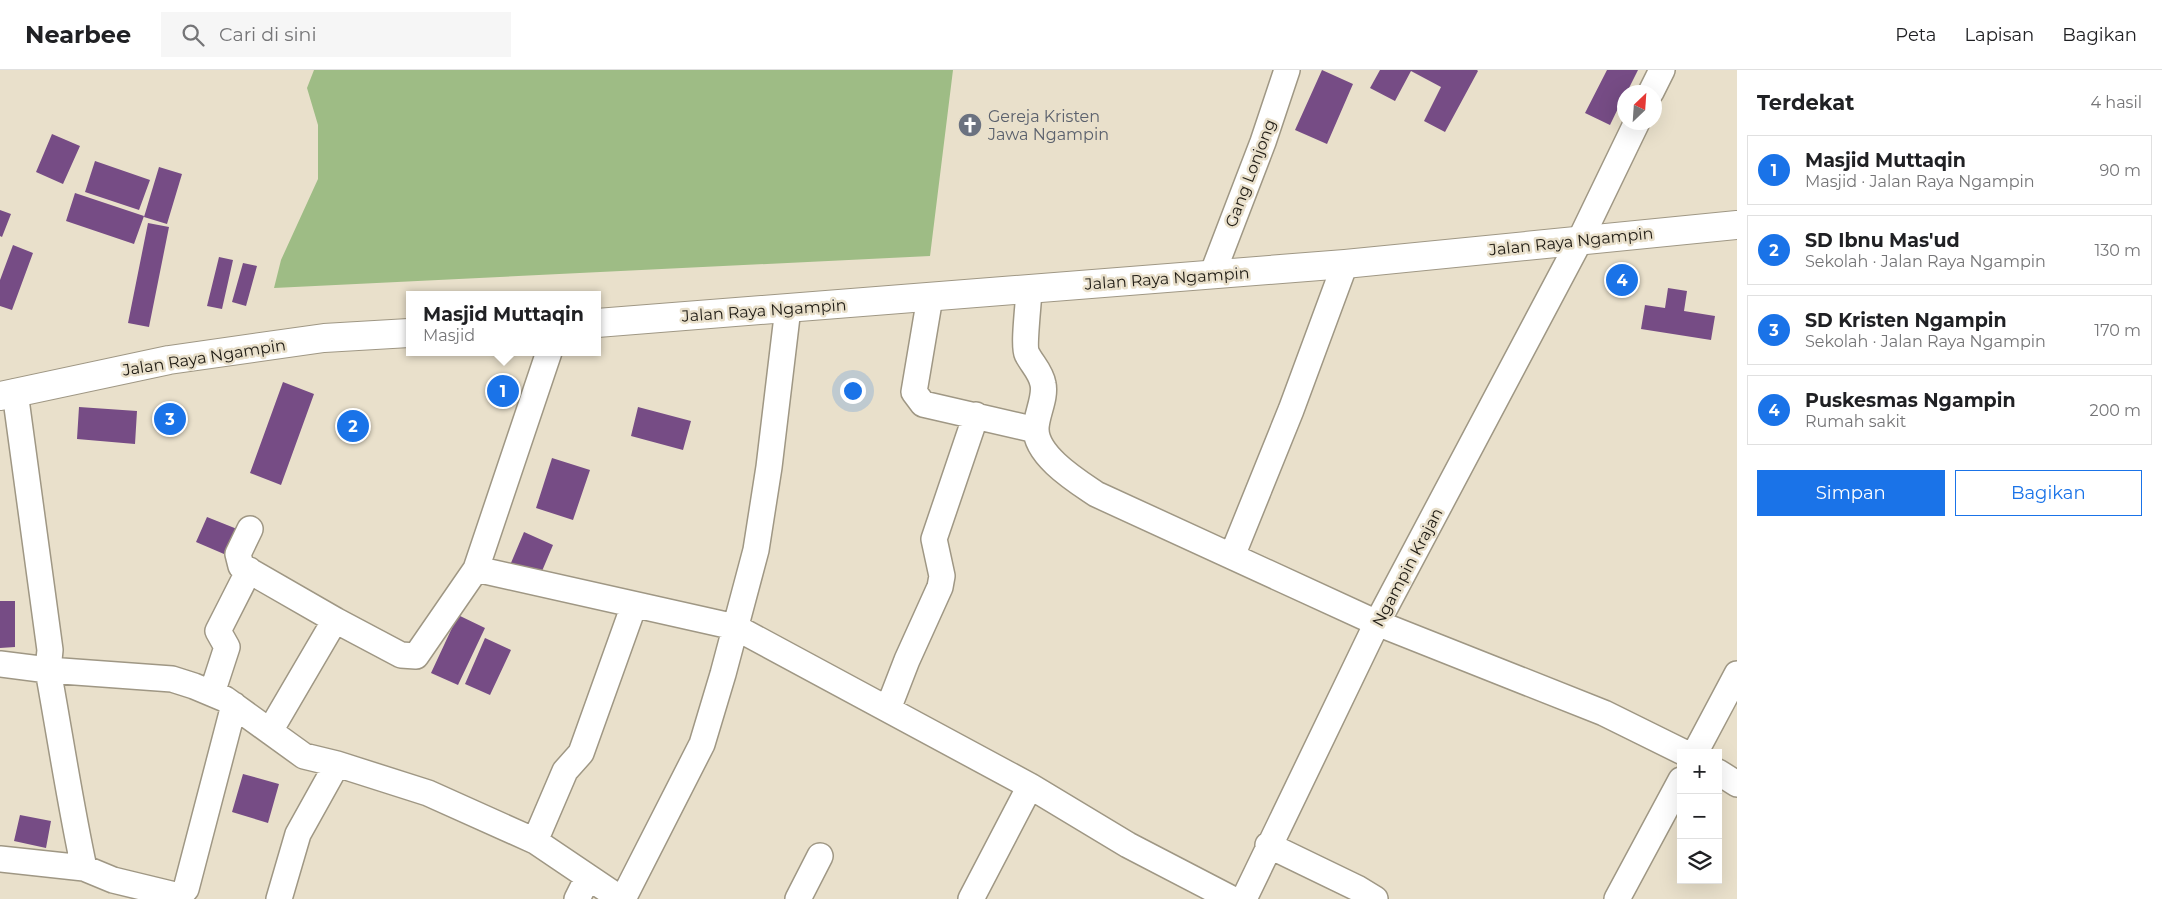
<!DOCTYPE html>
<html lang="id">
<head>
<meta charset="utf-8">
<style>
  :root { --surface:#fff; --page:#f6f6f6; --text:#202124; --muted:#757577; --line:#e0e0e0; --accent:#1a73e8 }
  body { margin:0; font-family:Montserrat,sans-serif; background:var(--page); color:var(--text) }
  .controls { position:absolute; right:15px; bottom:15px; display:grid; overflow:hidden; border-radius:0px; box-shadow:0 5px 20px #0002 }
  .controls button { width:45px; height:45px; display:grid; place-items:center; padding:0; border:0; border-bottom:1px solid var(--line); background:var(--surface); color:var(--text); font:25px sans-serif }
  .compass { position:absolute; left:1617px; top:15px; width:45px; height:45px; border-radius:50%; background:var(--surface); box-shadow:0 5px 20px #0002; rotate:25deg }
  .you { position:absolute; left:852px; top:320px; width:18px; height:18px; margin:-12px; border:4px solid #fff; border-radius:50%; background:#1a73e8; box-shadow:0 0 0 8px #1a73e833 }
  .badge { display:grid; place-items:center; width:32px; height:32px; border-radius:50%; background:var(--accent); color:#fff; font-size:16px; font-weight:700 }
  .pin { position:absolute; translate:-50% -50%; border:2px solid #fff; box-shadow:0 1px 5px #0006 }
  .popup { position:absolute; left:406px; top:221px; width:195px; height:65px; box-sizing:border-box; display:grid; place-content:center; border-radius:0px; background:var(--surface); filter:drop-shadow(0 1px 4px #0005); font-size:16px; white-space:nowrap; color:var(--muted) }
  .popup b { font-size:19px; color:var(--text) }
  .popup::after { content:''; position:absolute; left:50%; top:100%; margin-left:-10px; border:10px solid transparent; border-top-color:var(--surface) }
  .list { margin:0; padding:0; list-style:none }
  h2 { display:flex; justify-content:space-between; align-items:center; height:65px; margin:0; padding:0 20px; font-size:21px }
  h2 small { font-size:16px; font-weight:400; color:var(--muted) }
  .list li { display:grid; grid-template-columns:32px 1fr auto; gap:15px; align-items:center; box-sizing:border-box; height:70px; margin:0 10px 10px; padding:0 10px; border:1px solid var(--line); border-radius:0px }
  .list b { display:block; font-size:19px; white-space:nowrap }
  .list p { margin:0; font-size:16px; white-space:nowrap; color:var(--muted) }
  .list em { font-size:16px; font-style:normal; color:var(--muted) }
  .actions { display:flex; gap:10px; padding:15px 20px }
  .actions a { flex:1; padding:11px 0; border:1px solid var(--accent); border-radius:0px; text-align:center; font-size:18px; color:var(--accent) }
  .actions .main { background:var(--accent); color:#fff }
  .icon { flex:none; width:28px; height:28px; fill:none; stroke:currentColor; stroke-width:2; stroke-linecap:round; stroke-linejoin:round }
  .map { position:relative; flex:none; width:1737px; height:829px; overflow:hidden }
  header { display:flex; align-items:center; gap:30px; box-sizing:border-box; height:70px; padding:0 25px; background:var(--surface); border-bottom:1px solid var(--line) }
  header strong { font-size:24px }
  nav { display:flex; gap:28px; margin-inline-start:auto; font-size:18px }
  .search { width:350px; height:45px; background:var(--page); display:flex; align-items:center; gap:12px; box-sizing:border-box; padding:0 18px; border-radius:0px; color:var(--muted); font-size:19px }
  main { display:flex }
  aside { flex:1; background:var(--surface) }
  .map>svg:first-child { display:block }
  .green { fill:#9ebc85 }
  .building { fill:#764c85 }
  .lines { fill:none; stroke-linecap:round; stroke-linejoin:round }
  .street-casing { stroke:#9f9784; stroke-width:28 }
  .primary-casing { stroke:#9f9784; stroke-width:30 }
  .street { stroke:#fff; stroke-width:25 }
  .primary { stroke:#fff; stroke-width:28 }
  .labels { text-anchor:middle; stroke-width:5; stroke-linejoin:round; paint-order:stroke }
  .worship-label { font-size:16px; fill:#5b616d; stroke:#e9e0cb; text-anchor:start }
  .street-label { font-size:16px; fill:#1f1b14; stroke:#e9e0cb }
</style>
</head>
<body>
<header>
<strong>Nearbee</strong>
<div class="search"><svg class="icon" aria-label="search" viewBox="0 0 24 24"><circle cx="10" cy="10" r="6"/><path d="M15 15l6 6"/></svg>Cari di sini</div>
<nav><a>Peta</a><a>Lapisan</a><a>Bagikan</a></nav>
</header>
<main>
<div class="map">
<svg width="1737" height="829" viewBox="0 0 1737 829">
  <rect width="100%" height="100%" fill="#e9e0cb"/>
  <path class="green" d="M 314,0 L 953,0 L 930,186 L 274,218 L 281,190 L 318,109 L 318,55 L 307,18 Z"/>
  <path class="building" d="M 1322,0 L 1353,14 L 1327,74 L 1295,60 Z
    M 1380,0 L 1477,0 L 1478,1 L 1445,62 L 1424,51 L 1441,17 L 1411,1 L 1395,31 L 1370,18 Z
    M 1607,0 L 1638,0 L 1627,22 L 1624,22 L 1624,26 L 1610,55 L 1585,43 Z
    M 52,64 L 80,76 L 63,114 L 36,102 Z
    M 95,91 L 150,110 L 139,140 L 85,122 Z
    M 159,97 L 182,104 L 167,154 L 144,147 Z
    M 75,123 L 144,146 L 134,174 L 66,151 Z
    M 0,140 L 11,144 L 2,167 L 0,166 Z
    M 148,153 L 169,157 L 149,257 L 128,253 Z
    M 13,175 L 33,183 L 12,240 L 0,236 L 0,210 Z
    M 219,187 L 233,190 L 222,239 L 207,236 Z
    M 243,193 L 257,196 L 246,236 L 232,232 Z
    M 1668,218 L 1687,221 L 1684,241 L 1715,246 L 1711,270 L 1641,259 L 1645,235 L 1665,238 Z
    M 283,312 L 314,324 L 281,415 L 250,403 Z
    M 79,337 L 137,341 L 135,374 L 77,369 Z
    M 638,337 L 691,351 L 683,380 L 631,366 Z
    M 552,388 L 590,400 L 573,450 L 536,438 Z
    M 207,447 L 242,461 L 231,487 L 196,472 Z
    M 524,462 L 553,475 L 537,513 L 508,500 Z
    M 0,531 L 15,531 L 15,577 L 0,578 Z
    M 458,545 L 485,558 L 458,615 L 431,603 Z
    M 485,568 L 511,580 L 490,625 L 465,614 Z
    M 243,704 L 279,714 L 268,753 L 232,742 Z
    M 20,745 L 51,751 L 46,778 L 14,771 Z"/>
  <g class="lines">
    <g class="street-casing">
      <path id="street" d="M 1651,22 L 1662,0
        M 1212,205 L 1263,72 L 1287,0
        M 1029,219 C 1029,230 1023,276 1027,284 C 1032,294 1041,302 1043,314 C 1046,328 1036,345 1036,359 C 1036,386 1077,411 1096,424 L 1377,553 L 1604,643 L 1685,683
        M 930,227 L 914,322 L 923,334 L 1036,360
        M 15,322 L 50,580 L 48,600 L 172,609 L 194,616 L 225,629 L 304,686 L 337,694 L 428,723 L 535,771 L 621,829
        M 250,459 L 238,484 L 241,496 L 335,550
        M 1232,486 L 1291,340 L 1345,194
        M 476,499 L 735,557 L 1030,716 L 1128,775 L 1232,829
        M 0,594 L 48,600 C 60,666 70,733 84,798
        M 212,623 L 227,577 L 218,561 L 249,500
        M 888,639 L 907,590 L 940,517 L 942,506 L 934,469 L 976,345
        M 270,661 L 335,550 L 401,585 L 416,586 L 476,499 L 549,282
        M 1695,683 L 1737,604
        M 1718,702 L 1737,714
        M 535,771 L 565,701 L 581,683 L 634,535
        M 1268,775 L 1357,818 L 1375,829
        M 0,789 L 84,798 L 113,810 L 179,826 L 186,819 L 234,635
        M 279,829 L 298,764 L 337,694
        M 577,829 L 588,807
        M 623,829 L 702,674 L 723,604 L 756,480 L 769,397 L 788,238
        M 798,829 L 820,786
        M 971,829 L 1030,716
        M 1244,829 L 1377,553 L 1580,170 L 1637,52
        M 1617,829 L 1681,710"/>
    </g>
    <g class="primary-casing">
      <path id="primary" d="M 597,253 L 1345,194 L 1737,155
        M 0,326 L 169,290 L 324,268 L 409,263"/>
    </g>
    <use href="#street" class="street"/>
    <use href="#primary" class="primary"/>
  </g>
  <defs>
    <g id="church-disc" transform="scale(1.25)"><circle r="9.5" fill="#6b7280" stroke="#e9e0cb"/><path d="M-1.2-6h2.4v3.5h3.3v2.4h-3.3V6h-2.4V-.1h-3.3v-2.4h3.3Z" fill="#fff"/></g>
  </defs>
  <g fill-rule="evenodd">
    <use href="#church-disc" x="970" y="55"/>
  </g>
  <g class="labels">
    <g class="worship-label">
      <text x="988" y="52">Gereja Kristen<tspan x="988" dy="18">Jawa Ngampin</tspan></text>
    </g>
    <g class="street-label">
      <text transform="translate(1250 103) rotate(-69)" y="6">Gang Lonjong</text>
      <text transform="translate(1571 171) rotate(-6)" y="6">Jalan Raya Ngampin</text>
      <text transform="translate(1167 208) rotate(-4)" y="6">Jalan Raya Ngampin</text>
      <text transform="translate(764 240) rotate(-4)" y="6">Jalan Raya Ngampin</text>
      <text transform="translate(204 287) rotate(-9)" y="6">Jalan Raya Ngampin</text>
      <text transform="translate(1407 497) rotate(-62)" y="6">Ngampin Krajan</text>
    </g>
  </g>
</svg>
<div class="controls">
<button>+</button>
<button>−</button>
<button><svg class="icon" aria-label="layers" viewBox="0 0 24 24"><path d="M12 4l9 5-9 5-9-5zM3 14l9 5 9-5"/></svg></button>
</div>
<svg class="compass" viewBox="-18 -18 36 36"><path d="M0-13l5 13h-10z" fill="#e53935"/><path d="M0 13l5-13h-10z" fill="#757577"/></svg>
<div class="you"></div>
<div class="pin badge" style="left:503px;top:321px">1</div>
<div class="popup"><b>Masjid Muttaqin</b>Masjid</div>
<div class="pin badge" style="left:353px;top:356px">2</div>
<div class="pin badge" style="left:170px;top:349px">3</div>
<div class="pin badge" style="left:1622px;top:210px">4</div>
</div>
<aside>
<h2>Terdekat<small>4 hasil</small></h2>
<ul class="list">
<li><span class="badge">1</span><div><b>Masjid Muttaqin</b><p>Masjid · Jalan Raya Ngampin</p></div><em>90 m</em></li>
<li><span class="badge">2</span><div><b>SD Ibnu Mas'ud</b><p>Sekolah · Jalan Raya Ngampin</p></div><em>130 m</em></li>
<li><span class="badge">3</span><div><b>SD Kristen Ngampin</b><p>Sekolah · Jalan Raya Ngampin</p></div><em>170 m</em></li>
<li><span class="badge">4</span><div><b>Puskesmas Ngampin</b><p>Rumah sakit</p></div><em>200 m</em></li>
</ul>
<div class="actions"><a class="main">Simpan</a><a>Bagikan</a></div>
</aside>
</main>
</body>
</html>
